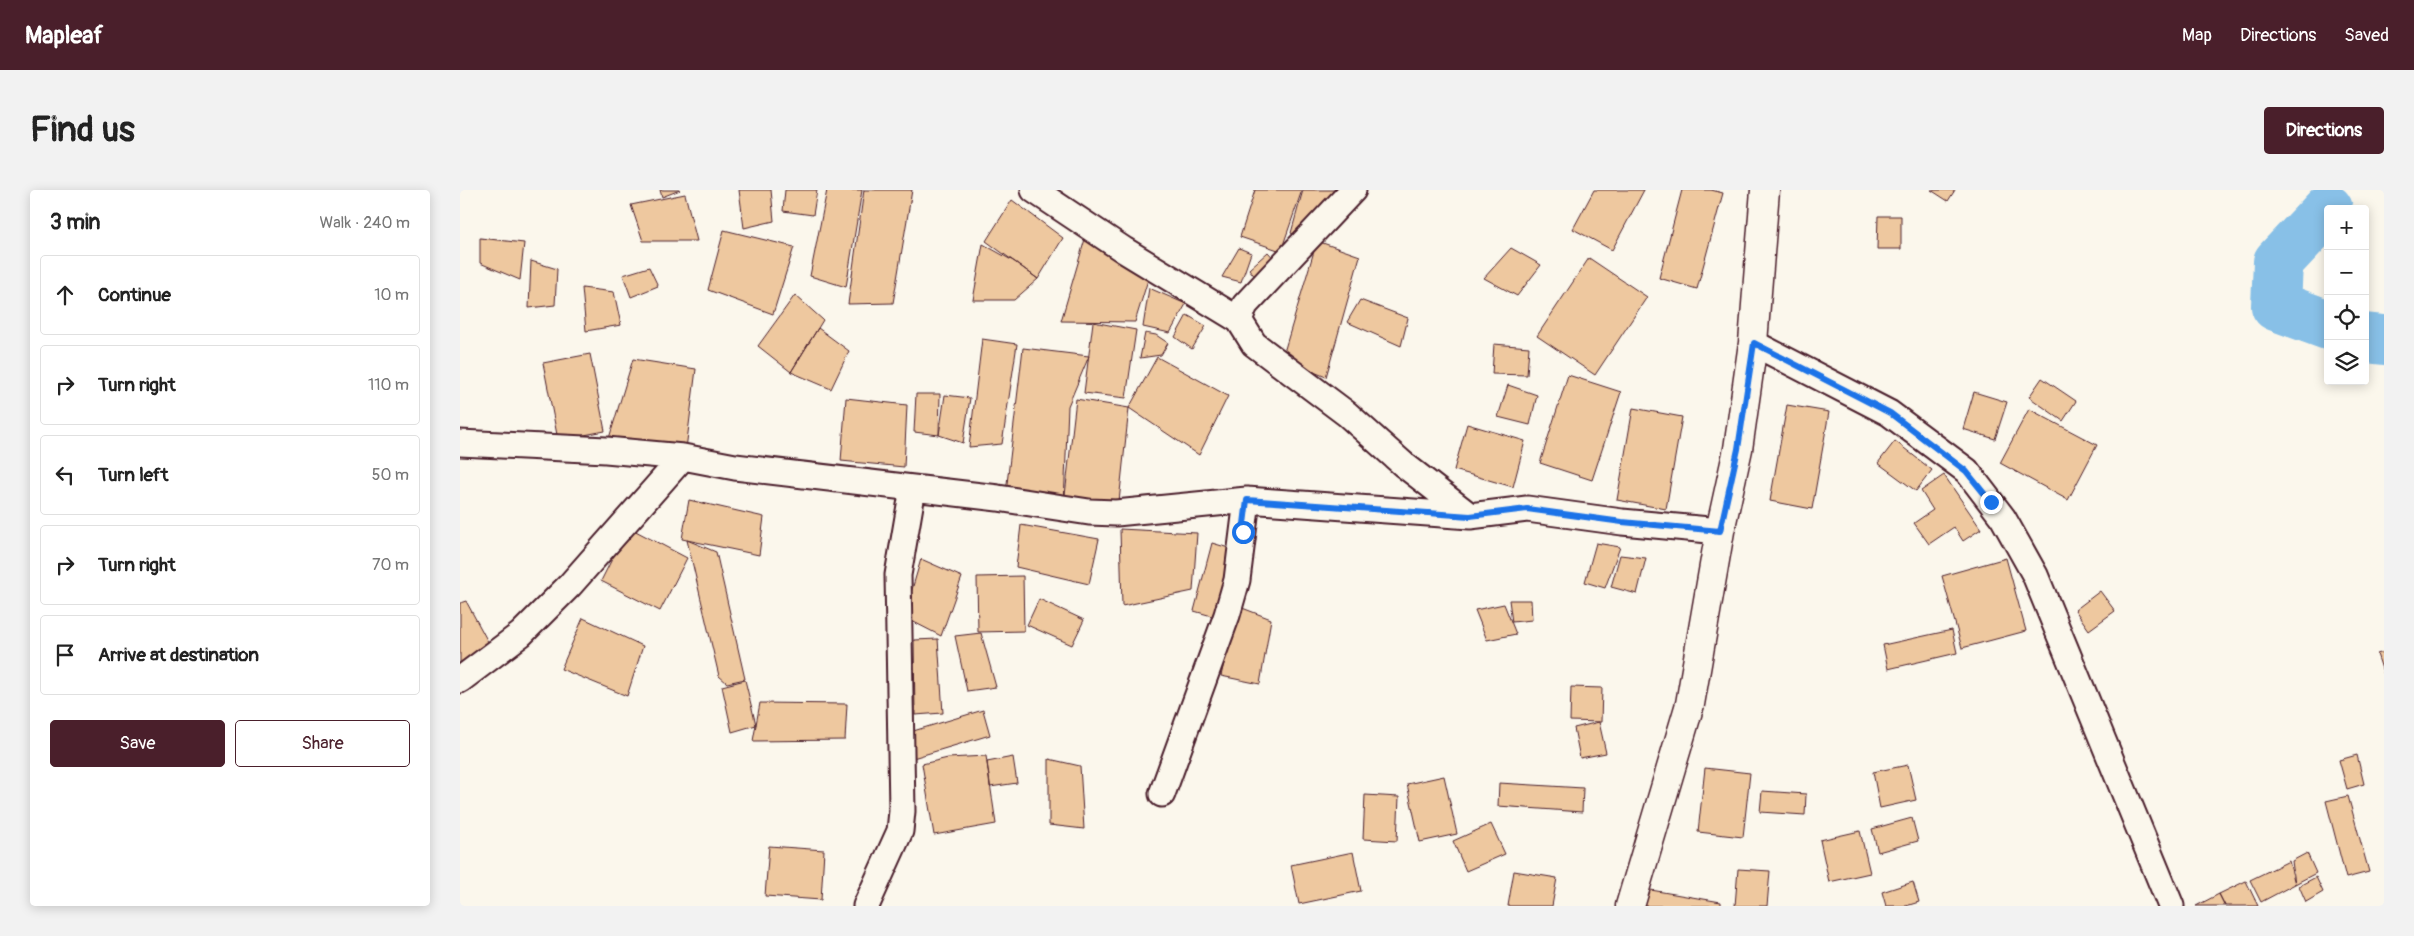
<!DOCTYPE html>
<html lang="en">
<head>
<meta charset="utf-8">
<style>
  :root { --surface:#fff; --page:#f2f2f2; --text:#222; --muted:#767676; --line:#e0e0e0; --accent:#4a1f2b }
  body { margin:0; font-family:Pangolin,sans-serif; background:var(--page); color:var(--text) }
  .controls { position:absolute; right:15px; top:15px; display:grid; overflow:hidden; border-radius:5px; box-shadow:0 2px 12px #0003 }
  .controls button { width:45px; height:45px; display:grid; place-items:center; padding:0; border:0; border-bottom:1px solid var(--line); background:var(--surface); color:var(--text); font:25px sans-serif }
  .stop { position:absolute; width:15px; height:15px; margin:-11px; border:4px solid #1a73e8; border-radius:50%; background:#fff }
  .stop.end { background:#1a73e8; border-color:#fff; box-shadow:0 1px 5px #0008 }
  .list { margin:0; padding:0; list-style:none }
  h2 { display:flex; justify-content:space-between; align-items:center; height:65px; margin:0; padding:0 20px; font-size:21px }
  h2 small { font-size:16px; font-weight:400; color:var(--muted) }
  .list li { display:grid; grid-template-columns:32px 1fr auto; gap:15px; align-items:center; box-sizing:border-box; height:80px; margin:0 10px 10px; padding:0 10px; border:1px solid var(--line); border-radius:5px }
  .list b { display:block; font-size:19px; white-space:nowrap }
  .list em { font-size:16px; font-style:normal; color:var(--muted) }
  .actions { display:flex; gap:10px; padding:15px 20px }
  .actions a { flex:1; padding:11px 0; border:1px solid var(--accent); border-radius:5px; text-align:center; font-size:18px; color:var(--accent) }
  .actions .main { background:var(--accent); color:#fff }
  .icon { flex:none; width:28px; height:28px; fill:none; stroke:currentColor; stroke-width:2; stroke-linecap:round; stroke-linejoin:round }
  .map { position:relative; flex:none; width:1924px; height:716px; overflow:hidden; border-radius:5px }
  header { display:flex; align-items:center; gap:30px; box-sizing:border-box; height:70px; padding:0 25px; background:var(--accent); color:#fff }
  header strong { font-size:24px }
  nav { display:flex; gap:28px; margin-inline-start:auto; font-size:18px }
  .intro { display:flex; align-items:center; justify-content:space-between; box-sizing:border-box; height:120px; padding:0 30px }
  h1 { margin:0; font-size:35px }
  .button { padding:12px 22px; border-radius:5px; background:var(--accent); color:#fff; font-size:18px; font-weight:700 }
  main { display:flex; gap:30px; padding:0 30px }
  aside { flex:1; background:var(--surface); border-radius:5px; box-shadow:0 2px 12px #0003 }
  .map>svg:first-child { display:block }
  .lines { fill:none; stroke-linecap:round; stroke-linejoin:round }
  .river { stroke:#88c0e7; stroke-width:50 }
  .building { fill:#eec89f; stroke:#4a1f2b }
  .minor-casing { stroke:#4a1f2b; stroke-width:29 }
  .secondary-casing { stroke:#4a1f2b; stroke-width:31 }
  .minor { stroke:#fbf7ec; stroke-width:25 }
  .secondary { stroke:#fbf7ec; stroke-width:28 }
  .route { stroke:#1a73e8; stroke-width:6 }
</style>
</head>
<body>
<header>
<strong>Mapleaf</strong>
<nav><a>Map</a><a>Directions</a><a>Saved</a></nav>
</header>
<div class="intro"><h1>Find us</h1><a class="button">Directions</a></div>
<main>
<aside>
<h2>3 min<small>Walk · 240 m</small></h2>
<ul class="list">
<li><svg class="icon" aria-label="ahead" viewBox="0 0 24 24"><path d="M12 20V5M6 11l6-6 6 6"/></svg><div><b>Continue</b></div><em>10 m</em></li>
<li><svg class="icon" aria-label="right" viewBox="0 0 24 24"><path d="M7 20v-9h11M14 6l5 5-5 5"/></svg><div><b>Turn right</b></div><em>110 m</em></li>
<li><svg class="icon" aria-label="left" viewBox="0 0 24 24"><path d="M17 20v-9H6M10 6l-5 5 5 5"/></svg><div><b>Turn left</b></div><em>50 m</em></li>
<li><svg class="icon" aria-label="right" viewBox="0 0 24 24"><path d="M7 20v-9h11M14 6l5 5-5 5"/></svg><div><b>Turn right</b></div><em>70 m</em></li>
<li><svg class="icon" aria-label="arrive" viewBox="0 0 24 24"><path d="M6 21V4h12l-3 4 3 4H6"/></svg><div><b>Arrive at destination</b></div></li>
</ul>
<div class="actions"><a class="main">Save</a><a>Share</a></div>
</aside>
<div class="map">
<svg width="1924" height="716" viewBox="0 0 1924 716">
  <rect width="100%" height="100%" fill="#fbf7ec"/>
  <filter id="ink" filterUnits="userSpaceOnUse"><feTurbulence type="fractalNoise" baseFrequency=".02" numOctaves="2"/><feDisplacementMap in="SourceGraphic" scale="10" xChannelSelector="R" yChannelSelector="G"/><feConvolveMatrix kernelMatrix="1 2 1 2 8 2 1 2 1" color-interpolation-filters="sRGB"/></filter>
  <g filter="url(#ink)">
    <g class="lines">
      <path class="river" d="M 1868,19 L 1818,72 L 1816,116 L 1868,135
        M 1905,148 L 1924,150"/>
    </g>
    <path class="building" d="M 200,0 L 220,0 L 202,7 Z
      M 279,0 L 311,0 L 314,31 L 284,38 Z
      M 325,0 L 357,0 L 353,25 L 323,21 Z
      M 367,0 L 402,0 L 386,97 L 350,86 Z
      M 404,0 L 452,0 L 433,113 L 388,114 Z
      M 795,0 L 842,0 L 821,61 L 780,47 Z
      M 843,0 L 874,0 L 844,51 L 831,43 Z
      M 1134,0 L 1184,0 L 1152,60 L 1113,39 Z
      M 1222,0 L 1251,0 L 1263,3 L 1237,99 L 1199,88 Z
      M 1471,0 L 1495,0 L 1488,11 Z
      M 225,4 L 237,51 L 183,51 L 171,15 Z
      M 552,10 L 603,48 L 578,89 L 526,51 Z
      M 1418,26 L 1441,26 L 1441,59 L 1417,59 Z
      M 264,40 L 334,57 L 313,124 L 248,100 Z
      M 20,48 L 64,53 L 60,90 L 20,73 Z
      M 625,49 L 690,83 L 675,132 L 601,131 Z
      M 857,51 L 900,66 L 866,187 L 822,169 Z
      M 523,54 L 555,72 L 578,89 L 554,110 L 513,110 Z
      M 779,58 L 791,63 L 781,92 L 762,87 Z
      M 1051,58 L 1081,75 L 1057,106 L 1024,88 Z
      M 808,62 L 817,72 L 799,92 L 789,79 Z
      M 1129,68 L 1187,107 L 1135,185 L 1077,146 Z
      M 71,71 L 97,79 L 95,115 L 69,118 Z
      M 189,77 L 198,96 L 171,107 L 163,85 Z
      M 122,98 L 154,102 L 161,135 L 126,141 Z
      M 689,98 L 726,114 L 710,143 L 683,137 Z
      M 335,105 L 363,130 L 331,182 L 298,156 Z
      M 900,110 L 948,128 L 941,156 L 887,132 Z
      M 727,125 L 746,136 L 732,159 L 715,147 Z
      M 633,132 L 676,140 L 666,208 L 624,203 Z
      M 358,138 L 389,161 L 371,199 L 331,182 Z
      M 685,143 L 696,145 L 708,153 L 701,165 L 680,168 Z
      M 522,149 L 557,154 L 542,254 L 509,257 Z
      M 1034,154 L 1069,157 L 1067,185 L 1032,184 Z
      M 563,158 L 629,166 L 608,216 L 604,314 L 546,302 Z
      M 130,164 L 145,241 L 98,250 L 83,173 Z
      M 697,167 L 768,206 L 739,265 L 669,218 Z
      M 173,169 L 236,179 L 226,259 L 147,255 Z
      M 1108,185 L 1161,202 L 1132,290 L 1080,273 Z
      M 1582,188 L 1616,211 L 1603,231 L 1569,207 Z
      M 1048,195 L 1077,205 L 1070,235 L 1038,227 Z
      M 1514,202 L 1547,212 L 1535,249 L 1503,239 Z
      M 456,204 L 480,204 L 479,245 L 454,242 Z
      M 485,205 L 510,208 L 503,253 L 479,245 Z
      M 386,208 L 447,215 L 444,277 L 381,271 Z
      M 616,209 L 669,218 L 658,321 L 604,314 Z
      M 1327,215 L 1369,222 L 1352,319 L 1310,311 Z
      M 1173,218 L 1222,227 L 1206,319 L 1157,310 Z
      M 1569,219 L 1637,255 L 1608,310 L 1540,273 Z
      M 1007,234 L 1065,251 L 1053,297 L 994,280 Z
      M 1435,251 L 1472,280 L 1456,301 L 1418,273 Z
      M 1484,285 L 1521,339 L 1503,351 L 1494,337 L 1469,354 L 1454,333 L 1473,320 L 1461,301 Z
      M 229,310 L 304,327 L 299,365 L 222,349 Z
      M 561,335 L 639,349 L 629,394 L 556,377 Z
      M 168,337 L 227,368 L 200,421 L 141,391 Z
      M 660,339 L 737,343 L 733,401 L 662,416 Z
      M 227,350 L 256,362 L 285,489 L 267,493 L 259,486 Z
      M 752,353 L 779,361 L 759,428 L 734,421 Z
      M 1136,353 L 1160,357 L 1145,398 L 1125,392 Z
      M 1160,365 L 1186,368 L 1177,404 L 1151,397 Z
      M 1546,368 L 1566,441 L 1502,458 L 1482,386 Z
      M 461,369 L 502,387 L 481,446 L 444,427 Z
      M 563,386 L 564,441 L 518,442 L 517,387 Z
      M 1640,401 L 1655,421 L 1629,440 L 1615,420 Z
      M 579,409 L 624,430 L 612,455 L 567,435 Z
      M 1049,410 L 1071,410 L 1072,430 L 1052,432 Z
      M 6,411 L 34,463 L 0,476 L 0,413 Z
      M 1044,414 L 1056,444 L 1027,450 L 1015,420 Z
      M 777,416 L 811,429 L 800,494 L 761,486 Z
      M 123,428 L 183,456 L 167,506 L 101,479 Z
      M 1492,440 L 1497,463 L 1428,479 L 1423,455 Z
      M 521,443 L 536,497 L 507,501 L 495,446 Z
      M 478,449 L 483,523 L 455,525 L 454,450 Z
      M 1924,462 L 1924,485 L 1917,464 Z
      M 285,490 L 296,535 L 272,542 L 262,496 Z
      M 1111,497 L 1142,498 L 1141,532 L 1110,531 Z
      M 300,513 L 387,514 L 385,550 L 293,551 Z
      M 523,520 L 530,545 L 453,568 L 450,542 Z
      M 1139,532 L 1146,563 L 1120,568 L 1114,538 Z
      M 1897,565 L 1904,594 L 1887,599 L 1879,570 Z
      M 526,566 L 536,634 L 474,645 L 462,574 L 488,568 Z
      M 553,567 L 557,593 L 530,597 L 527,572 Z
      M 589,569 L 620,576 L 624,639 L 589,635 Z
      M 1448,575 L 1456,610 L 1420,618 L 1413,582 Z
      M 1245,578 L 1290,583 L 1283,647 L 1238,642 Z
      M 984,586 L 997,644 L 960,652 L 947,594 Z
      M 1039,593 L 1123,598 L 1122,622 L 1038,616 Z
      M 1302,601 L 1346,604 L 1345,625 L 1300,622 Z
      M 905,605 L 939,607 L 937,651 L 903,649 Z
      M 1888,606 L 1909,682 L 1886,688 L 1866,611 Z
      M 1452,628 L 1458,651 L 1418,662 L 1412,639 Z
      M 1031,634 L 1045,664 L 1006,681 L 993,651 Z
      M 1400,641 L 1410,683 L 1369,692 L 1360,650 Z
      M 309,656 L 364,660 L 361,710 L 305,706 Z
      M 893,662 L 901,701 L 839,714 L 831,675 Z
      M 1847,663 L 1856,683 L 1835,694 L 1832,671 Z
      M 1829,671 L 1835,694 L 1801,712 L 1790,690 Z
      M 1278,679 L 1310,681 L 1307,716 L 1275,716 Z
      M 1054,681 L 1097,688 L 1092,716 L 1048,716 Z
      M 1856,687 L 1863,702 L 1846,712 L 1839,696 Z
      M 1786,691 L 1798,716 L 1765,716 L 1759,704 Z
      M 1453,692 L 1459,712 L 1446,716 L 1426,716 L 1422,702 Z
      M 1185,699 L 1261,712 L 1261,716 L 1182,716 Z
      M 1759,704 L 1765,716 L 1736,716 Z"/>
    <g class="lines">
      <g class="minor-casing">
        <path id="minor" d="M 574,0 L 664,60 L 779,130 L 794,154 L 887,224 L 943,274 L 1010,326
          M 779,130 L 785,115 L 893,0
          M 1293,153 L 1429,223 L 1507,281 L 1543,328 L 1575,385 L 1711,716
          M 0,253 L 146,260 L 223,267 L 275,277 L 538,308 L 629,322 L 656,323 L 787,310 L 1010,326 L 1067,319 L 1162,332 L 1260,341
          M 0,490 L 61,444 L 110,395 L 223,267
          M 702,604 L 767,425 L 777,390 L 787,310
          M 406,716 L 440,641 L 442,621 L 438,385 L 453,298"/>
      </g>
      <g class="secondary-casing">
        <path id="secondary" d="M 1170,716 L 1230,514 L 1260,341 L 1278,259 L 1293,153 L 1305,0"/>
      </g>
      <use href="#minor" class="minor"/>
      <use href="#secondary" class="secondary"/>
    </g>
  </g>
  <g class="lines" filter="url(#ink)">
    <path class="route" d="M 783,342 L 787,310 L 1010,326 L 1067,319 L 1162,332 L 1260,341 L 1278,259 L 1294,153 L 1430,223 L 1506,281 L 1531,312"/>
  </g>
</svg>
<div class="controls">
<button>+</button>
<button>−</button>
<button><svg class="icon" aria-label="locate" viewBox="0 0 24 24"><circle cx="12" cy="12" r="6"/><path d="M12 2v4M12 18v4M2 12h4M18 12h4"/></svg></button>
<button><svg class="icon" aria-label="layers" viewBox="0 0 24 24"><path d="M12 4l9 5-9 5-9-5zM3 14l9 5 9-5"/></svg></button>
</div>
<div class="stop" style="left:783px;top:342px"></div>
<div class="stop end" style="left:1531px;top:312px"></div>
</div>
</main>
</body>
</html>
